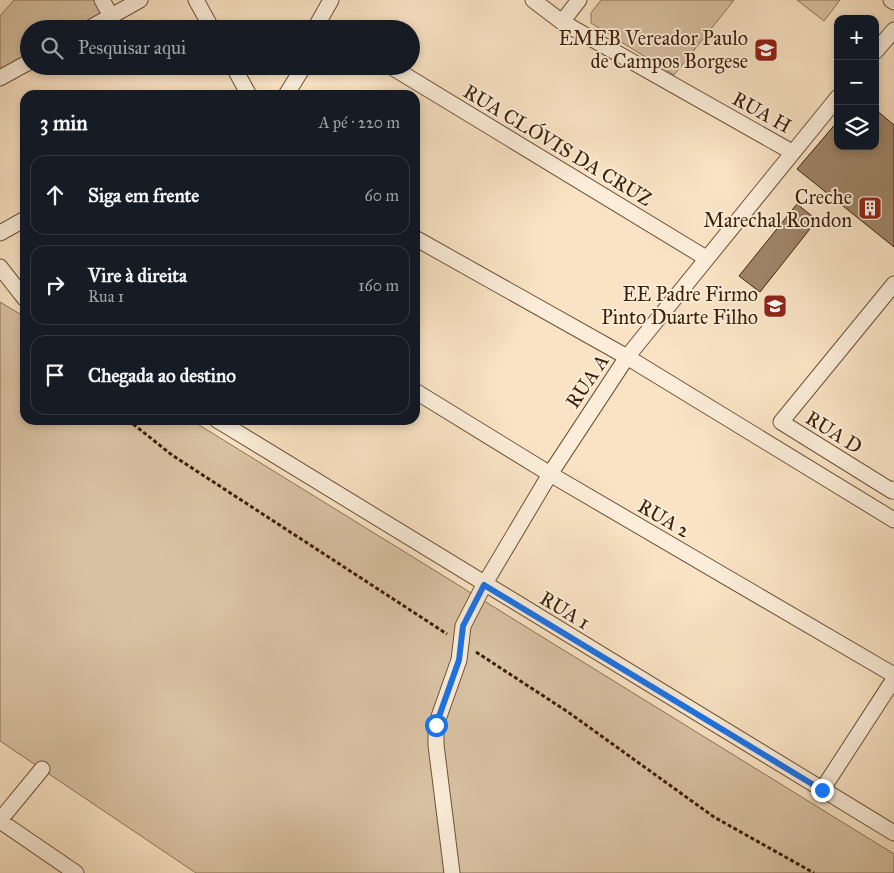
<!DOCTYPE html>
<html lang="pt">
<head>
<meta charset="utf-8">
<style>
  :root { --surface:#171b24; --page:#242831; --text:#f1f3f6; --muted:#9ea1a6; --line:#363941 }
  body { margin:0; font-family:"IM FELL Great Primer",serif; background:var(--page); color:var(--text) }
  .controls { position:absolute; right:15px; top:15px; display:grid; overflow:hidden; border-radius:10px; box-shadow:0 2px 8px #0003 }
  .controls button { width:45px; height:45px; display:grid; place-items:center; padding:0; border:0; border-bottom:1px solid var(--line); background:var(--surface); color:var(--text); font:25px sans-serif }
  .stop { position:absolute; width:15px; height:15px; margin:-11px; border:4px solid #1a73e8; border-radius:50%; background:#fff }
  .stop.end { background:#1a73e8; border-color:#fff; box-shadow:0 1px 5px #0008 }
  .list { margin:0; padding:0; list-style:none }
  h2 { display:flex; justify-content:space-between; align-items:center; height:65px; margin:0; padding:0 20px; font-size:21px }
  h2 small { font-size:16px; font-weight:400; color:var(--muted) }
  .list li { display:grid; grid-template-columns:32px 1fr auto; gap:15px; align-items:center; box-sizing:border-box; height:80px; margin:0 10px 10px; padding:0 10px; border:1px solid var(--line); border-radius:15px }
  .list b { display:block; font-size:19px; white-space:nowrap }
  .list p { margin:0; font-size:16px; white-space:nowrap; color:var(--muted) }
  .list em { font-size:16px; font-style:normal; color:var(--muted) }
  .icon { flex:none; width:28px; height:28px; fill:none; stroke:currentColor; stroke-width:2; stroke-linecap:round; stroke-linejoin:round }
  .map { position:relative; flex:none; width:894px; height:873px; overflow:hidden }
  .search { position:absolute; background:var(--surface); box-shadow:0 2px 8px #0003; left:20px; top:20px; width:400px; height:55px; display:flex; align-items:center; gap:12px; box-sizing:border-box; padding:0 18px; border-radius:28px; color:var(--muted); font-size:19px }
  .panel { position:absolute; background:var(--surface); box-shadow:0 2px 8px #0003; left:20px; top:90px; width:400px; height:335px; border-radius:15px }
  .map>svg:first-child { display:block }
  .green { fill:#d9c2a4; stroke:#8c7156 }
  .building { fill:#9f856a; stroke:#3e2008 }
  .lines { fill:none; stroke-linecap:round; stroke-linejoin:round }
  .street-casing { stroke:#6d5137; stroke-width:17 }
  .path { stroke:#3e2008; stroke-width:3; stroke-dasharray:4 2.5; stroke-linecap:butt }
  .street { stroke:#fbedd9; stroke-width:15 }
  .route { stroke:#1a73e8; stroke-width:6 }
  .labels { text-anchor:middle; stroke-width:4; stroke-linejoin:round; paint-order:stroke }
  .poi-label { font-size:20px; fill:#3e2008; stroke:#fbedd9; text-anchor:end }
  .street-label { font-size:20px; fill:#3e2008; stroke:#fbedd9 }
</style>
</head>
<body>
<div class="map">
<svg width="894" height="873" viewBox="0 0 894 873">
  <rect width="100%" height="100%" fill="#f9e3c4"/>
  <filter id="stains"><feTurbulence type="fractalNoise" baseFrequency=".004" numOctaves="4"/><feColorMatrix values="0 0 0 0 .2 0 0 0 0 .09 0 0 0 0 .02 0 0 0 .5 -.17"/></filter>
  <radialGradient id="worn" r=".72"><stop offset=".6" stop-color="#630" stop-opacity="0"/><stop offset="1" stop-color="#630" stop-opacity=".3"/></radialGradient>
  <path class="green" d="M 14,0 L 94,0 L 101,13 L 74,29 L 29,29 L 29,54 L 0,71 L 0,16 Z
    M 601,0 L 734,0 L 674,75 L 591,23 L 591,13 Z
    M 797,0 L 840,0 L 824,21 Z
    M 0,302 L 25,317 L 25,420 L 191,420 L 894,854 L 894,873 L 196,873 L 0,741 Z"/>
  <path class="building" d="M 875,109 L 894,125 L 894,247 L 797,169 L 838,121 L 838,146 L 875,146 Z
    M 797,204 L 817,220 L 760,292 L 739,276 Z"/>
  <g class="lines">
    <g class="street-casing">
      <path id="street" d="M 102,0 L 111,16
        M 196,0 L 212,29
        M 533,0 L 562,22 L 792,152
        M 891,0 L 894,2
        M 562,22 L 579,0
        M 88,29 L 140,0
        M 318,29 L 318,23 L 331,0
        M 875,52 L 894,30
        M 233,66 L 249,95
        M 390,66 L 706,258
        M 0,78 L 29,62
        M 286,95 L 304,66
        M 0,233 L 25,219
        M 415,238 L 627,357 L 894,520
        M 0,267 L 25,299
        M 894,284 L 781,422 L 892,491 L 894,489
        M 415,391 L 550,474 L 894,675
        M 217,420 L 894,833
        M 822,790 L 894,679
        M 0,820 L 42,769
        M 0,821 L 76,873
        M 452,873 L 436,745 L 436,725 L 459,660 L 463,626 L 484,585 L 550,474 L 627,357 L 838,97"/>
    </g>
    <path class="path" d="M 128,420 L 172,455 L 447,634
      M 476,652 L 568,712 L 714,817 L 814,873"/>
    <use href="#street" class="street"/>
  </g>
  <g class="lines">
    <path class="route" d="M 436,725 L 459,660 L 463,626 L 484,585 L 822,790"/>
  </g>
  <defs>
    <g id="school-square" transform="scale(1.25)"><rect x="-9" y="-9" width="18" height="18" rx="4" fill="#8f2418" stroke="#fbedd9"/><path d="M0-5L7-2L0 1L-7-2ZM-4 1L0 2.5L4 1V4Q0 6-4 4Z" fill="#fff"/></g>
    <g id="building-square" transform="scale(1.25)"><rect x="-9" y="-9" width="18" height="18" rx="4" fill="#8f2418" stroke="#fbedd9"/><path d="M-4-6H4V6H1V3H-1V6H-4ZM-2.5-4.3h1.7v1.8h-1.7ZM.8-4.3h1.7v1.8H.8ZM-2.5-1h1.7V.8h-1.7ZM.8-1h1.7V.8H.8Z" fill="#fff"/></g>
  </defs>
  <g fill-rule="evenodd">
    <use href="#school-square" x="766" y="50"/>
    <use href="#building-square" x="870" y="208"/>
    <use href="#school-square" x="775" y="306"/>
  </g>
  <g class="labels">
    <g class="poi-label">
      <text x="748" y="45">EMEB Vereador Paulo<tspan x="748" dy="23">de Campos Borgese</tspan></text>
      <text x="852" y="204">Creche<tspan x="852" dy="23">Marechal Rondon</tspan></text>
      <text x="758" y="301">EE Padre Firmo<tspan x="758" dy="23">Pinto Duarte Filho</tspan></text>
    </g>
    <g class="street-label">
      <text transform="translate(762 112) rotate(29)" y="7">RUA H</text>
      <text transform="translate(558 145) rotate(31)" y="7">RUA CLÓVIS DA CRUZ</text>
      <text transform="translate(587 381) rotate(-56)" y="7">RUA A</text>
      <text transform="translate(834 432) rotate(32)" y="7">RUA D</text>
      <text transform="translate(664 518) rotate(30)" y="7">RUA 2</text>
      <text transform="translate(565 610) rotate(31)" y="7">RUA 1</text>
    </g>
  </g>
  <rect width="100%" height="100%" filter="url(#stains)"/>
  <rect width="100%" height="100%" fill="url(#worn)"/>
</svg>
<div class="controls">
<button>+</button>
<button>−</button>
<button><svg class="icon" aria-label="layers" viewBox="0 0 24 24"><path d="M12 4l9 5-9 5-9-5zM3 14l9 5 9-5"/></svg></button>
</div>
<div class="stop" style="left:436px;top:725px"></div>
<div class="stop end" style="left:822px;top:790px"></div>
<div class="search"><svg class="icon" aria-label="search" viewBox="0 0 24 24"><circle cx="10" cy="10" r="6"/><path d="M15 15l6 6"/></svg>Pesquisar aqui</div>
<section class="panel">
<h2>3 min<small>A pé · 220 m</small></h2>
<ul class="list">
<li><svg class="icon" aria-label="ahead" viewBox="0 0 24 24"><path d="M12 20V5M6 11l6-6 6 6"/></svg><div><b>Siga em frente</b></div><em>60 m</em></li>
<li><svg class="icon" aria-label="right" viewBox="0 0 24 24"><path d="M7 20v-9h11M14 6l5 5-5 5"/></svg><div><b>Vire à direita</b><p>Rua 1</p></div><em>160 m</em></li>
<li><svg class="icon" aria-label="arrive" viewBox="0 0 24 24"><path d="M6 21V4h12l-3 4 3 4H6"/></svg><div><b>Chegada ao destino</b></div></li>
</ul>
</section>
</div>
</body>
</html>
